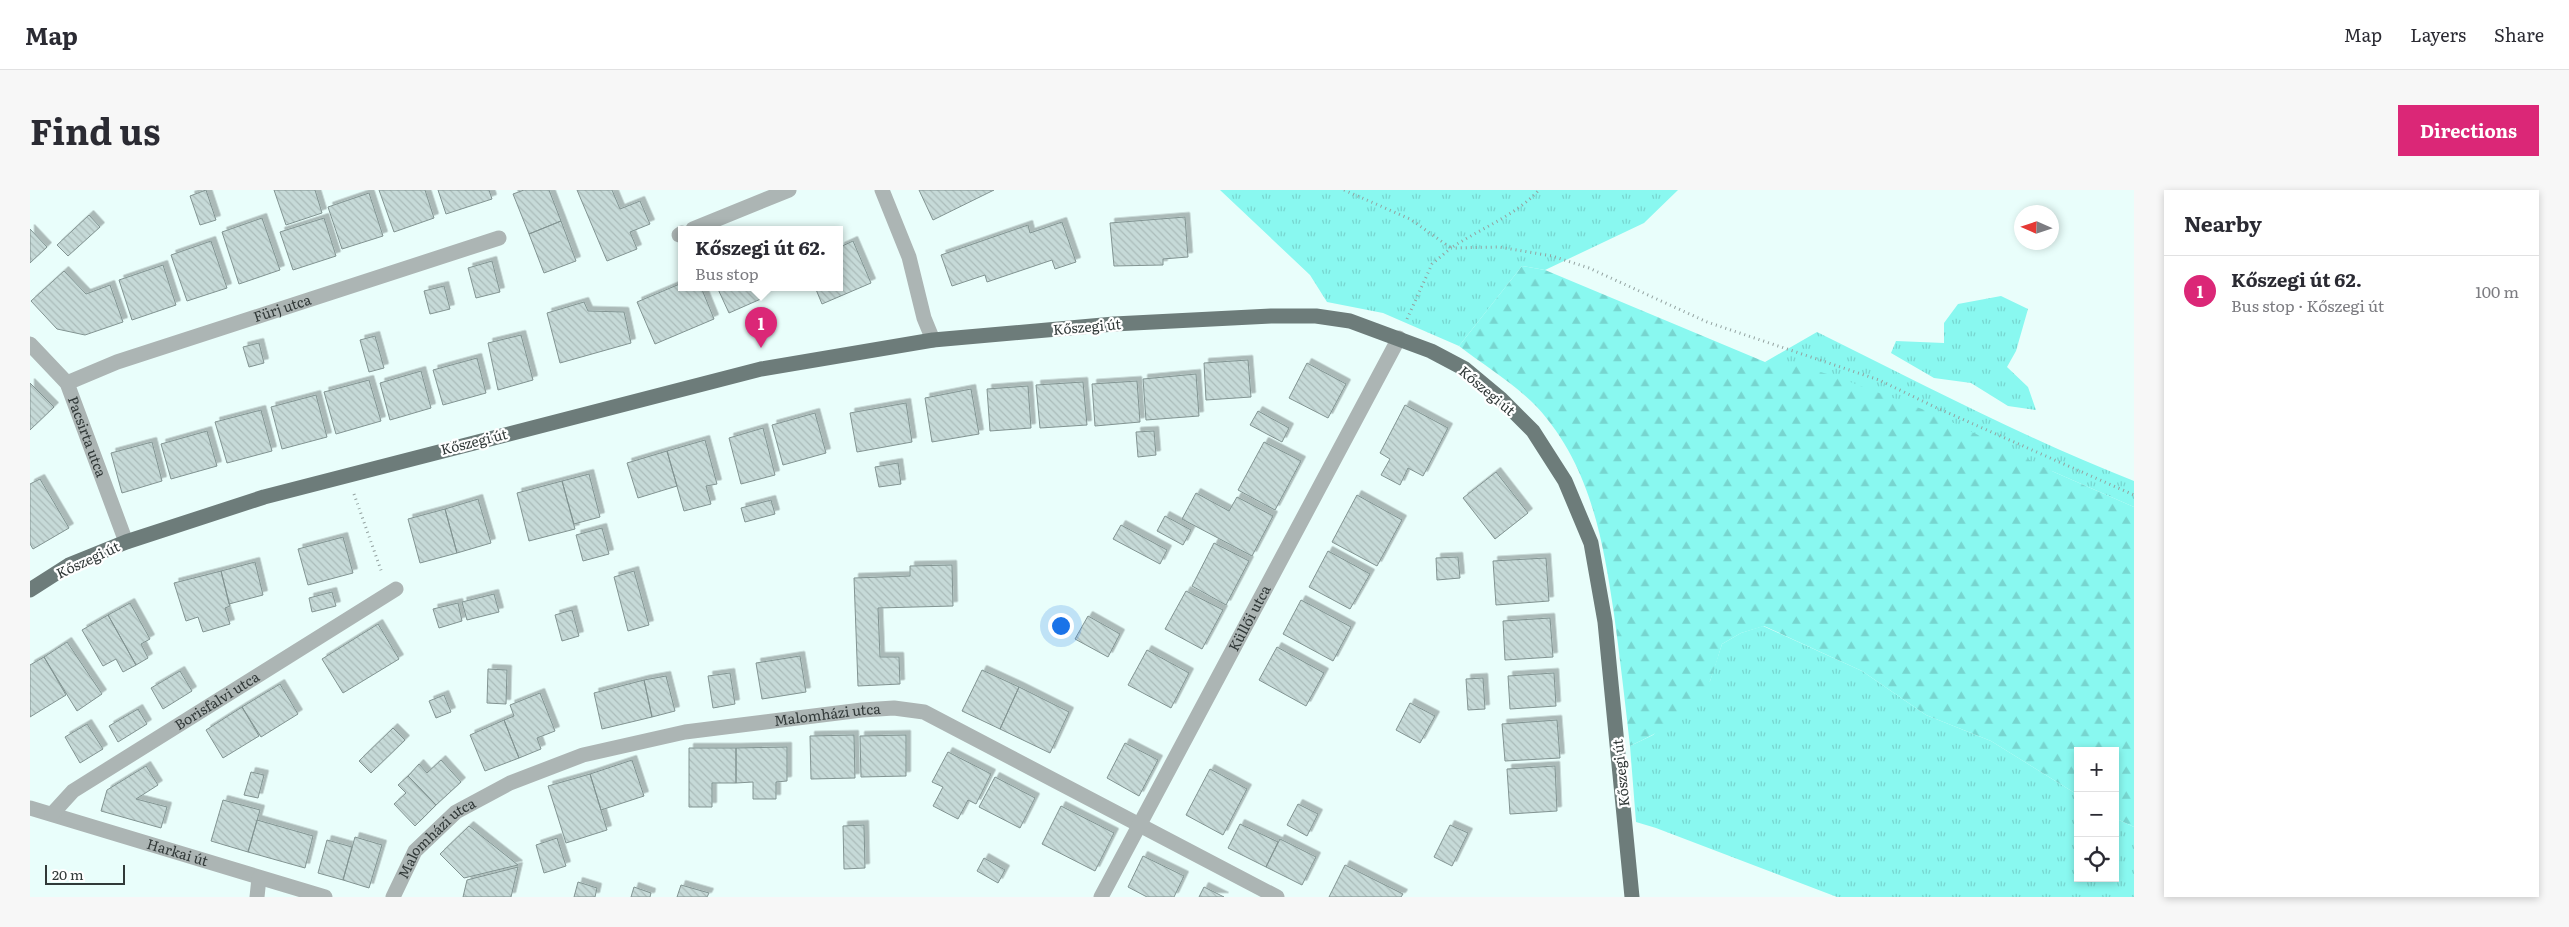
<!DOCTYPE html>
<html lang="en">
<head>
<meta charset="utf-8">
<style>
  :root { --surface:#fff; --page:#f7f7f7; --text:#2b2b33; --muted:#7c7c81; --line:#e1e1e2; --accent:#db2777 }
  body { margin:0; font-family:Literata,serif; background:var(--page); color:var(--text) }
  .controls { position:absolute; right:15px; bottom:15px; display:grid; overflow:hidden; border-radius:0px; box-shadow:0 2px 8px #0003 }
  .controls button { width:45px; height:45px; display:grid; place-items:center; padding:0; border:0; border-bottom:1px solid var(--line); background:var(--surface); color:var(--text); font:25px sans-serif }
  .compass { position:absolute; left:1984px; top:15px; width:45px; height:45px; border-radius:50%; background:var(--surface); box-shadow:0 2px 8px #0003; rotate:273deg }
  .scale { position:absolute; left:15px; bottom:12px; width:80px; box-sizing:border-box; padding-left:5px; border:2px solid #313938; border-top:0; font-size:14px; line-height:18px; white-space:nowrap; color:#313938; -webkit-text-stroke:4px #fff; paint-order:stroke }
  .you { position:absolute; left:1030px; top:435px; width:18px; height:18px; margin:-12px; border:4px solid #fff; border-radius:50%; background:#1a73e8; box-shadow:0 0 0 8px #1a73e833 }
  .badge { display:grid; place-items:center; width:32px; height:32px; border-radius:50%; background:var(--accent); color:#fff; font-size:16px; font-weight:700 }
  .pin { position:absolute; translate:-50% -41px; filter:drop-shadow(0 1px 2px #0008) }
  .pin::after { content:''; position:absolute; top:26px; width:18px; height:15px; background:inherit; clip-path:polygon(0 0,100% 0,50% 100%) }
  .popup { position:absolute; left:648px; top:36px; width:165px; height:65px; box-sizing:border-box; display:grid; place-content:center; border-radius:0px; background:var(--surface); filter:drop-shadow(0 1px 4px #0005); font-size:16px; white-space:nowrap; color:var(--muted) }
  .popup b { font-size:19px; color:var(--text) }
  .popup::after { content:''; position:absolute; left:50%; top:100%; margin-left:-10px; border:10px solid transparent; border-top-color:var(--surface) }
  .list { margin:0; padding:0; list-style:none }
  h2 { display:flex; justify-content:space-between; align-items:center; height:65px; margin:0; padding:0 20px; font-size:21px }
  h2 small { font-size:16px; font-weight:400; color:var(--muted) }
  .list li { display:grid; grid-template-columns:32px 1fr auto; gap:15px; align-items:center; box-sizing:border-box; height:70px; padding:0 20px; border-top:1px solid var(--line) }
  .list b { display:block; font-size:19px; white-space:nowrap }
  .list p { margin:0; font-size:16px; white-space:nowrap; color:var(--muted) }
  .list em { font-size:16px; font-style:normal; color:var(--muted) }
  .icon { flex:none; width:28px; height:28px; fill:none; stroke:currentColor; stroke-width:2; stroke-linecap:round; stroke-linejoin:round }
  .map { position:relative; flex:none; width:2104px; height:707px; overflow:hidden; border-radius:0px }
  header { display:flex; align-items:center; gap:30px; box-sizing:border-box; height:70px; padding:0 25px; background:var(--surface); border-bottom:1px solid var(--line) }
  header strong { font-size:24px }
  nav { display:flex; gap:28px; margin-inline-start:auto; font-size:18px }
  .intro { display:flex; align-items:center; justify-content:space-between; box-sizing:border-box; height:120px; padding:0 30px }
  h1 { margin:0; font-size:35px }
  .button { padding:12px 22px; border-radius:0px; background:var(--accent); color:#fff; font-size:18px; font-weight:700 }
  main { display:flex; gap:30px; padding:0 30px }
  aside { flex:1; background:var(--surface); border-radius:0px; box-shadow:0 2px 8px #0003 }
  .map>svg:first-child { display:block }
  .grass { fill:url(#grass-tufts) }
  .forest { fill:url(#forest-firs) }
  .building { fill:url(#building-back-hatch); stroke:#829492; filter:url(#shadow) }
  .lines { fill:none; stroke-linecap:round; stroke-linejoin:round }
  .path { stroke:#93a2a0; stroke-width:3; stroke-dasharray:1 4; stroke-linecap:butt }
  .minor { stroke:#acb5b4; stroke-width:15 }
  .major { stroke:#6d7c7a; stroke-width:15 }
  .labels { text-anchor:middle; stroke-width:4.5; stroke-linejoin:round; paint-order:stroke }
  .street-label { font-size:14px; fill:#313938; stroke:#fff }
</style>
</head>
<body>
<header>
<strong>Map</strong>
<nav><a>Map</a><a>Layers</a><a>Share</a></nav>
</header>
<div class="intro"><h1>Find us</h1><a class="button">Directions</a></div>
<main>
<div class="map">
<svg width="2104" height="707" viewBox="0 0 2104 707">
  <defs>
    <pattern id="grass-tufts" width="24" height="20" patternUnits="userSpaceOnUse" patternTransform="scale(1.25)"><rect width="24" height="20" fill="#89f8f0"/><path d="M3 7l-1-3M5 7V3M7 7l1-3M15 17l-1-3M17 17v-4M19 17l1-3" fill="none" stroke="#77d5cf"/></pattern>
    <pattern id="forest-firs" width="22" height="20" patternUnits="userSpaceOnUse" patternTransform="scale(1.25)"><rect width="22" height="20" fill="#89f8f0"/><path d="M5 1l3.5 6h-7zM16 11l3.5 6h-7z" fill="#77d5cf"/></pattern>
    <pattern id="building-back-hatch" width="6" height="6" patternUnits="userSpaceOnUse" patternTransform="scale(1.25)"><rect width="6" height="6" fill="#c6dad8"/><path d="M-1 5l2 2M0 0l6 6M5-1l2 2" fill="none" stroke="#abbcba"/></pattern>
    <filter id="shadow"><feDropShadow dx="4.5" dy="-4.5" stdDeviation="0" flood-color="#0004"/></filter>
  </defs>
  <rect width="100%" height="100%" fill="#e9fefb"/>
  <path class="grass" d="M 1190,0 L 1648,0 L 1614,33 L 1515,80 L 1492,76 L 1429,156 L 1353,123 L 1297,112 L 1280,85 Z
    M 1971,106 L 1998,119 L 1986,161 L 1977,177 L 1998,197 L 2006,220 L 1978,216 L 1941,193 L 1904,188 L 1861,163 L 1866,151 L 1914,153 L 1914,133 L 1928,114 Z
    M 1787,142 C 1892,194 1995,248 2104,291 L 2104,317 L 2024,282 L 1735,172 Z
    M 1733,436 L 1832,481 L 1896,525 L 1961,551 L 2048,605 L 2048,688 L 2085,688 L 2085,628 L 2104,637 L 2104,707 L 1807,707 L 1626,638 L 1606,632 L 1600,556 L 1623,545 L 1680,491 L 1692,454 L 1711,443 Z"/>
  <path class="forest" d="M 1492,76 L 1515,80 L 1735,172 L 1774,177 L 1807,187 L 1905,224 L 2024,282 L 2104,317 L 2104,637 L 2085,628 L 2085,561 L 2048,561 L 2048,605 L 1961,551 L 1896,525 L 1832,481 L 1734,436 L 1711,443 L 1692,454 C 1688,466 1685,479 1680,491 C 1666,523 1630,542 1600,556 C 1595,512 1590,468 1584,424 C 1573,349 1560,275 1507,217 C 1485,194 1455,176 1429,156 Z"/>
  <path class="building" d="M 176,0 L 186,30 L 170,35 L 160,6 Z
    M 244,0 L 285,0 L 292,23 L 256,35 Z
    M 349,0 L 395,0 L 404,28 L 364,42 Z
    M 408,0 L 459,0 L 462,9 L 416,24 Z
    M 494,0 L 519,0 L 531,31 L 499,44 L 483,4 Z
    M 547,0 L 582,0 L 590,19 L 610,11 L 620,34 L 600,42 L 607,59 L 577,71 Z
    M 889,0 L 964,0 L 903,30 Z
    M 339,3 L 353,46 L 312,59 L 298,17 Z
    M 59,25 L 70,37 L 38,66 L 27,55 Z
    M 1155,27 L 1158,67 L 1133,69 L 1133,75 L 1084,76 L 1080,33 Z
    M 232,28 L 250,80 L 209,94 L 192,42 Z
    M 294,28 L 306,66 L 263,80 L 250,42 Z
    M 531,31 L 546,71 L 514,83 L 499,44 Z
    M 1032,32 L 1046,72 L 1025,79 L 1022,70 L 957,92 L 955,85 L 922,96 L 911,65 L 998,35 L 1000,43 Z
    M 0,39 L 17,57 L 0,73 Z
    M 181,51 L 197,98 L 157,111 L 141,65 Z
    M 823,51 L 841,93 L 792,114 L 785,97 L 810,97 L 810,57 Z
    M 462,71 L 470,102 L 446,108 L 438,78 Z
    M 133,75 L 146,115 L 102,130 L 89,90 Z
    M 34,81 L 56,104 L 80,95 L 93,132 L 55,145 L 27,139 L 1,111 Z
    M 652,93 L 652,97 L 671,97 L 684,129 L 625,154 L 607,112 Z
    M 414,96 L 420,119 L 400,124 L 394,101 Z
    M 687,97 L 729,97 L 733,108 L 699,123 Z
    M 554,112 L 558,121 L 594,122 L 601,153 L 530,173 L 517,123 Z
    M 491,145 L 503,190 L 468,200 L 458,153 Z
    M 345,146 L 354,178 L 339,182 L 330,150 Z
    M 229,153 L 234,173 L 219,177 L 213,157 Z
    M 447,168 L 456,203 L 413,215 L 403,180 Z
    M 1218,170 L 1221,207 L 1176,210 L 1174,173 Z
    M 1277,173 L 1316,194 L 1298,228 L 1259,208 Z
    M 391,181 L 401,218 L 360,230 L 350,193 Z
    M 1166,184 L 1169,226 L 1116,230 L 1113,189 Z
    M 339,190 L 351,231 L 306,244 L 294,202 Z
    M 1107,191 L 1110,232 L 1065,236 L 1062,194 Z
    M 1053,192 L 1057,235 L 1010,238 L 1006,195 Z
    M 0,193 L 24,217 L 0,240 Z
    M 998,196 L 1001,238 L 960,241 L 957,199 Z
    M 941,199 L 949,244 L 902,252 L 895,208 Z
    M 286,205 L 297,247 L 252,259 L 241,217 Z
    M 876,213 L 882,252 L 827,262 L 820,223 Z
    M 1375,215 L 1418,238 L 1393,286 L 1378,278 L 1370,295 L 1351,285 L 1360,269 L 1350,263 Z
    M 231,220 L 242,261 L 197,273 L 185,232 Z
    M 1228,221 L 1259,238 L 1252,252 L 1220,235 Z
    M 785,223 L 796,263 L 753,275 L 742,235 Z
    M 733,238 L 745,285 L 711,294 L 699,248 Z
    M 177,241 L 187,276 L 141,289 L 131,254 Z
    M 1124,241 L 1126,265 L 1108,267 L 1106,242 Z
    M 675,250 L 687,294 L 676,296 L 681,314 L 654,321 L 637,261 Z
    M 122,252 L 132,291 L 92,303 L 81,263 Z
    M 1234,252 L 1271,271 L 1245,320 L 1208,300 Z
    M 637,261 L 647,296 L 608,308 L 597,273 Z
    M 868,273 L 871,294 L 849,297 L 845,277 Z
    M 1466,282 L 1498,323 L 1465,349 L 1433,308 Z
    M 559,284 L 570,327 L 544,334 L 532,291 Z
    M 10,289 L 39,338 L 3,359 L 0,354 L 0,294 Z
    M 532,291 L 545,339 L 499,351 L 487,303 Z
    M 1166,303 L 1199,321 L 1207,307 L 1243,326 L 1222,366 L 1152,329 Z
    M 1327,305 L 1372,330 L 1347,376 L 1302,352 Z
    M 448,309 L 461,353 L 427,363 L 415,319 Z
    M 741,310 L 745,324 L 715,332 L 711,318 Z
    M 415,319 L 427,363 L 390,373 L 378,329 Z
    M 1135,326 L 1161,340 L 1153,355 L 1127,341 Z
    M 1091,335 L 1137,360 L 1130,374 L 1083,349 Z
    M 572,338 L 579,364 L 553,371 L 546,345 Z
    M 313,347 L 323,383 L 278,395 L 268,359 Z
    M 1184,353 L 1219,371 L 1196,415 L 1162,396 Z
    M 1298,361 L 1340,384 L 1320,419 L 1279,397 Z
    M 1428,367 L 1430,388 L 1407,390 L 1406,368 Z
    M 1516,368 L 1519,411 L 1466,415 L 1463,371 Z
    M 225,372 L 233,405 L 199,414 L 191,381 Z
    M 922,375 L 923,416 L 848,418 L 850,467 L 869,467 L 870,494 L 828,496 L 824,388 L 880,386 L 880,376 Z
    M 191,381 L 200,416 L 195,418 L 200,434 L 173,442 L 168,427 L 156,431 L 144,393 Z
    M 604,381 L 619,435 L 598,441 L 584,387 Z
    M 1156,401 L 1193,420 L 1172,459 L 1135,439 Z
    M 302,402 L 306,416 L 282,422 L 279,408 Z
    M 464,404 L 469,422 L 437,430 L 432,412 Z
    M 1271,410 L 1321,437 L 1303,471 L 1253,444 Z
    M 100,413 L 120,449 L 111,454 L 118,468 L 106,475 L 78,425 Z
    M 428,413 L 432,431 L 409,438 L 403,419 Z
    M 542,420 L 549,446 L 532,451 L 525,425 Z
    M 78,425 L 106,475 L 93,482 L 86,469 L 73,476 L 52,440 Z
    M 1058,426 L 1090,444 L 1078,467 L 1045,449 Z
    M 1520,428 L 1523,467 L 1475,470 L 1473,431 Z
    M 348,434 L 369,469 L 313,503 L 292,469 Z
    M 37,452 L 72,504 L 47,521 L 14,467 Z
    M 1247,457 L 1294,483 L 1276,516 L 1229,490 Z
    M 1117,460 L 1159,483 L 1141,518 L 1098,495 Z
    M 770,466 L 776,502 L 732,509 L 726,473 Z
    M 14,467 L 36,505 L 0,527 L 0,475 Z
    M 458,479 L 477,480 L 476,514 L 457,513 Z
    M 952,480 L 989,497 L 970,539 L 932,521 Z
    M 150,481 L 162,501 L 133,519 L 121,498 Z
    M 700,483 L 705,514 L 683,518 L 678,486 Z
    M 1524,483 L 1526,516 L 1480,519 L 1478,486 Z
    M 636,486 L 645,521 L 622,527 L 614,490 Z
    M 1453,488 L 1455,519 L 1438,520 L 1436,489 Z
    M 614,490 L 622,527 L 572,539 L 564,503 Z
    M 250,494 L 268,524 L 231,547 L 212,517 Z
    M 989,497 L 1039,522 L 1020,563 L 970,539 Z
    M 510,503 L 525,541 L 507,548 L 511,559 L 489,568 L 474,530 L 484,526 L 480,515 Z
    M 414,505 L 421,522 L 406,528 L 399,511 Z
    M 1380,513 L 1405,526 L 1390,553 L 1366,540 Z
    M 212,517 L 229,546 L 193,568 L 176,540 Z
    M 108,519 L 117,534 L 88,552 L 79,536 Z
    M 474,530 L 489,568 L 455,581 L 440,545 Z
    M 1527,530 L 1530,568 L 1475,571 L 1472,534 Z
    M 57,534 L 73,559 L 50,573 L 35,547 Z
    M 363,538 L 375,550 L 341,583 L 329,571 Z
    M 824,545 L 825,588 L 781,589 L 780,546 Z
    M 876,545 L 876,586 L 831,587 L 830,546 Z
    M 1095,553 L 1128,570 L 1109,606 L 1077,588 Z
    M 757,557 L 757,591 L 746,592 L 746,609 L 723,609 L 723,592 L 706,593 L 706,558 Z
    M 659,558 L 706,558 L 706,593 L 682,593 L 682,617 L 659,617 Z
    M 918,562 L 961,584 L 946,614 L 938,610 L 928,629 L 903,616 L 913,597 L 902,592 Z
    M 411,570 L 431,592 L 406,615 L 378,586 L 389,574 L 397,583 Z
    M 602,570 L 614,606 L 571,620 L 560,584 Z
    M 116,576 L 128,595 L 106,609 L 137,617 L 131,638 L 71,621 L 77,600 Z
    M 1525,576 L 1527,621 L 1480,624 L 1477,579 Z
    M 1180,579 L 1217,599 L 1193,645 L 1156,625 Z
    M 221,582 L 234,585 L 228,608 L 214,605 Z
    M 560,584 L 577,640 L 536,653 L 518,596 Z
    M 378,586 L 406,615 L 385,636 L 364,614 L 376,603 L 368,595 Z
    M 965,587 L 1005,608 L 990,638 L 949,617 Z
    M 193,610 L 230,620 L 218,662 L 181,651 Z
    M 1268,614 L 1288,624 L 1277,646 L 1257,635 Z
    M 1031,616 L 1084,643 L 1065,681 L 1012,654 Z
    M 227,630 L 283,646 L 275,678 L 218,662 Z
    M 1210,634 L 1248,652 L 1236,677 L 1198,658 Z
    M 834,635 L 835,678 L 814,679 L 813,636 Z
    M 1420,635 L 1438,643 L 1422,676 L 1404,667 Z
    M 439,636 L 488,675 L 434,688 L 410,664 Z
    M 325,647 L 352,655 L 339,698 L 313,690 Z
    M 527,648 L 536,676 L 514,683 L 506,655 Z
    M 1250,649 L 1286,667 L 1272,695 L 1236,677 Z
    M 297,650 L 322,657 L 313,690 L 288,683 Z
    M 1113,666 L 1154,686 L 1144,707 L 1117,707 L 1098,697 Z
    M 954,668 L 975,680 L 968,693 L 947,681 Z
    M 1315,675 L 1373,704 L 1371,707 L 1299,707 Z
    M 488,677 L 481,707 L 433,707 L 437,690 Z
    M 548,692 L 567,698 L 565,707 L 544,707 Z
    M 651,695 L 679,703 L 677,707 L 647,707 Z
    M 604,697 L 621,703 L 620,707 L 601,707 Z
    M 1174,697 L 1194,707 L 1169,707 Z"/>
  <g class="lines">
    <path class="path" d="M 1314,0 L 1380,29 L 1421,58 C 1451,38 1485,26 1509,0
      M 1377,129 L 1402,74 L 1421,58 L 1469,57 L 1522,66 L 1559,78 L 1677,132 L 1849,190 L 1907,218 L 2104,305
      M 324,304 L 352,383"/>
    <g class="minor">
      <path d="M 852,0 L 879,67 L 894,128 L 903,150"/>
      <path d="M 663,39 L 759,0"/>
      <path d="M 649,45 L 652,43"/>
      <path id="s1" d="M 0,154 L 37,193 L 96,352"/>
      <path id="s2" d="M 37,193 L 87,172 L 469,48"/>
      <path id="s3" d="M 0,618 L 295,707"/>
      <path id="s4" d="M 22,624 L 43,601 L 366,399"/>
      <path d="M 227,707 L 229,688"/>
      <path id="s5" d="M 363,707 L 385,661 L 426,622 L 480,593 L 553,565 L 655,542 L 832,520 L 864,518 L 894,522 L 1247,707"/>
      <path id="s6" d="M 1071,707 L 1369,148"/>
    </g>
    <path class="major" d="M 0,400 L 39,375 L 96,352 L 234,307 L 731,179 L 903,150 L 1084,134 L 1241,126 L 1286,126 L 1320,131 L 1401,161 L 1435,179 L 1471,209 L 1503,241 L 1535,291 L 1561,353 L 1575,432 L 1602,707"/>
  </g>
  <g class="labels">
    <g class="street-label">
      <text dy="5" stroke="none"><textPath href="#s2" startOffset="228">Fürj utca</textPath></text>
      <text transform="translate(1057 137) rotate(-5)" y="5">Kőszegi út</text>
      <text transform="translate(1457 201) rotate(40)" y="5">Kőszegi út</text>
      <text dy="5" stroke="none"><textPath href="#s1" startOffset="111">Pacsirta utca</textPath></text>
      <text transform="translate(444 252) rotate(-14)" y="5">Kőszegi út</text>
      <text transform="translate(58 370) rotate(-25)" y="5">Kőszegi út</text>
      <text dy="5" stroke="none"><textPath href="#s6" startOffset="316">Küllői utca</textPath></text>
      <text dy="5" stroke="none"><textPath href="#s4" startOffset="201">Borisfalvi utca</textPath></text>
      <text dy="5" stroke="none"><textPath href="#s5" startOffset="495">Malomházi utca</textPath></text>
      <text transform="translate(1591 583) rotate(-96)" y="5">Kőszegi út</text>
      <text dy="5" stroke="none"><textPath href="#s5" startOffset="75">Malomházi utca</textPath></text>
      <text dy="5" stroke="none"><textPath href="#s3" startOffset="154">Harkai út</textPath></text>
    </g>
  </g>
</svg>
<div class="controls">
<button>+</button>
<button>−</button>
<button><svg class="icon" aria-label="locate" viewBox="0 0 24 24"><circle cx="12" cy="12" r="6"/><path d="M12 2v4M12 18v4M2 12h4M18 12h4"/></svg></button>
</div>
<svg class="compass" viewBox="-18 -18 36 36"><path d="M0-13l5 13h-10z" fill="#e53935"/><path d="M0 13l5-13h-10z" fill="#7c7c81"/></svg>
<div class="scale">20 m</div>
<div class="you"></div>
<div class="pin badge" style="left:731px;top:158px">1</div>
<div class="popup"><b>Kőszegi út 62.</b>Bus stop</div>
</div>
<aside>
<h2>Nearby<small></small></h2>
<ul class="list">
<li><span class="badge">1</span><div><b>Kőszegi út 62.</b><p>Bus stop · Kőszegi út</p></div><em>100 m</em></li>
</ul>
</aside>
</main>
</body>
</html>
